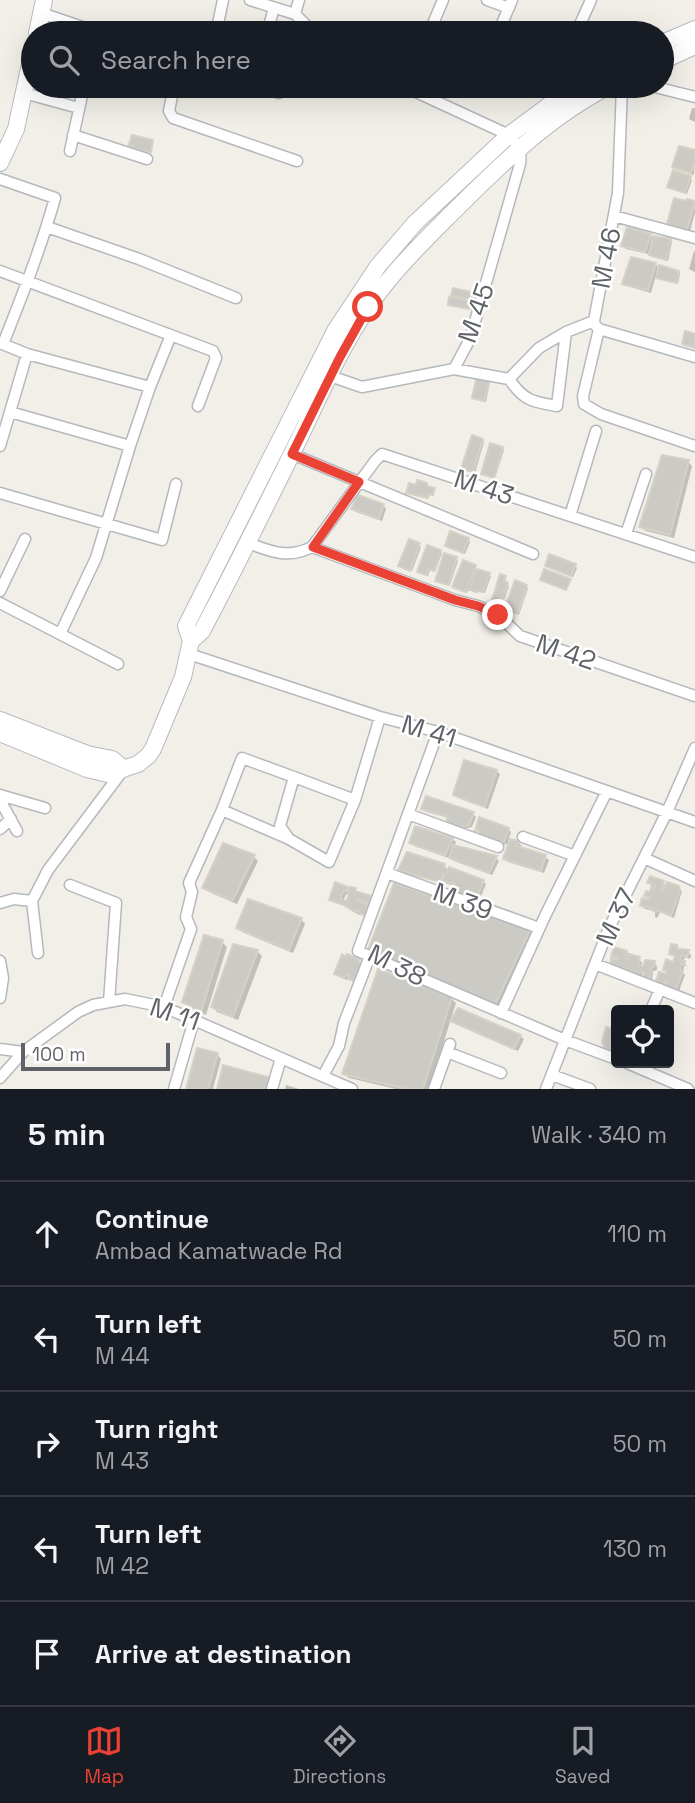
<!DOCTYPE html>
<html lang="en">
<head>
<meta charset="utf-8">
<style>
  :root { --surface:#171b24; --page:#242831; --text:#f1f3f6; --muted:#9ea1a6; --line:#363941; --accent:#ea4335 }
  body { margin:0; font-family:"Space Grotesk",sans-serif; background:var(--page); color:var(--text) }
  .controls { position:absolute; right:21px; bottom:21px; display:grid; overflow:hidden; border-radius:7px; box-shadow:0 7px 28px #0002 }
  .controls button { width:63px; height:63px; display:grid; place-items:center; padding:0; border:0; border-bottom:2px solid var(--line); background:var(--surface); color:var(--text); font:35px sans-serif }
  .scale { position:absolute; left:21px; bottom:18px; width:149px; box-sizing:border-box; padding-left:7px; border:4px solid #5f6368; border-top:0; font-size:19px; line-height:24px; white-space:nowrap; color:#5f6368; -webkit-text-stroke:5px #fff; paint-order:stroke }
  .stop { position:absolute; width:21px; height:21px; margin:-16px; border:5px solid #ea4335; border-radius:50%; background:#fff }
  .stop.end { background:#ea4335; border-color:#fff; box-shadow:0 2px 7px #0008 }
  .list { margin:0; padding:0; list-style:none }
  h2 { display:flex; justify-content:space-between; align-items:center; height:91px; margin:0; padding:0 28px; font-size:30px }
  h2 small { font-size:23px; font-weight:400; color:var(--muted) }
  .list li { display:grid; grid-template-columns:46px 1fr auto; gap:21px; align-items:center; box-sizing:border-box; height:105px; padding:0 28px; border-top:2px solid var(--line) }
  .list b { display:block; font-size:26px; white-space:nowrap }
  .list p { margin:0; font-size:23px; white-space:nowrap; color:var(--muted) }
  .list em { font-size:23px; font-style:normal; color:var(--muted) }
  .icon { flex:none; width:38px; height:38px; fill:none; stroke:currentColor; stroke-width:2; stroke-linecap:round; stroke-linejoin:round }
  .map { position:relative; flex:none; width:695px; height:1089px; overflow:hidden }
  .search { position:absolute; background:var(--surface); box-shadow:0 7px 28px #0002; left:21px; right:21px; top:21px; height:77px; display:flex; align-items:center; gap:18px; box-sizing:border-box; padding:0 24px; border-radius:38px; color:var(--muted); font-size:26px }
  .sheet { height:616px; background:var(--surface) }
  nav { display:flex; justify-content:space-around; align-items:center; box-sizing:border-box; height:98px; border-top:2px solid var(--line); background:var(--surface); font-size:19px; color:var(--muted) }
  nav a { display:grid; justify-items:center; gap:4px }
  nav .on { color:var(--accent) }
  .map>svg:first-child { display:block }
  .shadow { fill:#0003; fill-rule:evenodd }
  .building { fill:#cccac5; stroke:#d6d1c6; stroke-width:2 }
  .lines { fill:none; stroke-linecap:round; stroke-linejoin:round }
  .street-casing { stroke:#b5b8bc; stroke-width:13 }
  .secondary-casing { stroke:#b6babf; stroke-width:18 }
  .street { stroke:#fff; stroke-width:10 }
  .secondary { stroke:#fff; stroke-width:16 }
  .route { stroke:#ea4335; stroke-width:9 }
  .labels { text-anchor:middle; stroke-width:5; stroke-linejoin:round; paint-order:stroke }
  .street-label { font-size:26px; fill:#5f6368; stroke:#fff }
</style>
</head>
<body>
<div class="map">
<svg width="695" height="1089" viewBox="0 0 695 1089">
  <rect width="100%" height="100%" fill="#f1efe8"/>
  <path class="shadow" d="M 110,86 L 132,86 L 130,91 Z
    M 692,108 L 695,108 L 695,122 L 689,119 Z
    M 695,152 L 694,175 L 678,170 L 674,167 Z
    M 690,178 L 692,180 L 687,194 L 671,188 Z
    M 694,202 L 695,212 L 690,232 L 672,227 L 669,224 L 688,203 Z
    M 650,235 L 652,237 L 671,240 L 672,242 L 668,261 L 653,257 L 648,252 L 648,254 L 626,249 L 623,246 Z
    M 694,251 L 695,251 L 695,272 L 689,269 Z
    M 655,264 L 660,269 L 679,272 L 680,274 L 678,284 L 660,279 L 656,275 L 651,293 L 627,286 L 624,283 Z
    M 454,290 L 480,302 L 473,301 L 478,306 L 477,311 L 452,306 L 450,304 L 458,301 L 453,295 Z
    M 489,380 L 490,382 L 486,402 L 476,400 L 474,398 Z
    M 483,440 L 484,442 L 475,473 L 465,470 Z
    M 502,448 L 504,450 L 495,478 L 485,475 Z
    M 688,462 L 692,466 L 674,538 L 646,531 L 641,527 Z
    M 383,505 L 386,509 L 382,521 L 356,512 L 353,509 Z
    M 468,540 L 470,542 L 465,554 L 447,546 Z
    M 410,541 L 421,547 L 412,571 L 402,568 Z
    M 440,551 L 442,553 L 435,572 L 430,570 L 428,576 L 421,573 Z
    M 456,559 L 458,561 L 450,585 L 439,582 Z
    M 547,566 L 575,566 L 577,568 L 573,577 Z
    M 475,567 L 476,570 L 491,576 L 485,593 L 478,591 L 478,593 L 473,592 L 469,587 L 467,593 L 456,588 Z
    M 505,578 L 506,579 L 505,583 L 509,586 L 505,598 L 500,597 L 498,602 L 495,601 Z
    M 526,587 L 528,588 L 519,615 L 507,607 Z
    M 496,771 L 500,774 L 488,809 L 458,798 L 455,795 Z
    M 423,809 L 473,814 L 476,817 L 472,827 L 462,829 L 452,826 L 449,818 L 426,812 Z
    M 416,828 L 453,839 L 456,842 L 454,847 L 496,858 L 499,861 L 492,875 L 454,861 L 449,856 L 449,858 L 414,846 L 411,843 Z
    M 508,829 L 511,832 L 508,841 L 519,843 L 522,846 L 520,849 L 545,857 L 549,860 L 544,873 L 508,862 L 505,859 L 510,845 L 505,844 L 503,847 L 482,839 L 477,830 Z
    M 254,857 L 258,861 L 237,904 L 209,892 L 204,888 Z
    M 444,866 L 449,871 L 483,881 L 486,884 L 479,901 L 457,893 L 454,890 L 456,885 L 446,884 L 403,873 L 400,870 Z
    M 649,883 L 663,883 L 667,887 L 678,888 L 682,891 L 674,918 L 660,912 L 657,918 L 655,917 L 655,911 L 645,909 L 642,906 L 655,904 L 646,896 L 651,895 L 653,887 Z
    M 347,889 L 351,892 L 355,890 L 358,894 L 371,898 L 374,901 L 372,905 L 363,902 L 370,910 L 365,916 L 362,913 L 359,915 L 349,908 L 334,902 L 331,899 ZM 346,894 L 351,894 L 348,903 L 343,902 Z
    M 301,919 L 305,924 L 293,953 L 242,932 L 238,928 Z
    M 529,932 L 533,936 L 500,1008 L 375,954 Z
    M 222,942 L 227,947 L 206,1015 L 189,1006 L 184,1002 Z
    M 234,946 L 258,952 L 262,956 L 238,1020 L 217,1012 L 213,1007 Z
    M 626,952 L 642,962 L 641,967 L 654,963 L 657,966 L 657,970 L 653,971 L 652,981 L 648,980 L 645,977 L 646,974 L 642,973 L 641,978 L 633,973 L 632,977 L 613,956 Z
    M 688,952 L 691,955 L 690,959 L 685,957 L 683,962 L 687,966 L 684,966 L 683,973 L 685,975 L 679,991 L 660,987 L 668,973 L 665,969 L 675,964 L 677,958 L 671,954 Z
    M 348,956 L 362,964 L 360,984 L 353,982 L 349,978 L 347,980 L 339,977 L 336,974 Z
    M 451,998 L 456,1003 L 429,1089 L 396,1089 L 349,1078 L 344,1074 Z
    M 458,1010 L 520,1036 L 524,1039 L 518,1051 L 456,1024 L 453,1021 Z
    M 217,1054 L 221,1059 L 213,1089 L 188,1089 Z
    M 286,1085 L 299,1089 L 285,1089 Z"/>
  <path class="building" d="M 132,135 L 153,140 L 151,152 L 132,148 L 133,146 L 128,147 Z
    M 679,146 L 695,150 L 695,160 L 691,173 L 672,167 Z
    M 673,170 L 691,176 L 685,193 L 667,187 Z
    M 674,198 L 686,201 L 687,199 L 695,201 L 687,230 L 667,224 Z
    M 627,227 L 651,234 L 645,252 L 621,246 Z
    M 653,236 L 671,239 L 666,260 L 649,255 Z
    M 631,257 L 656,263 L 648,290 L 622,284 Z
    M 659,265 L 679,271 L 677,283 L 656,278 Z
    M 453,288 L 480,294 L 479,301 L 451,296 Z
    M 449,297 L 477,302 L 476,310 L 448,305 Z
    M 685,331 L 695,334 L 695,348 L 682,344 Z
    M 477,376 L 490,379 L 484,401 L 472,398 Z
    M 472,435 L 483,439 L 473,472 L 461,469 Z
    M 490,443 L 503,447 L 494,478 L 481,474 Z
    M 662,455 L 689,460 L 670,535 L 639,527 Z
    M 417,480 L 427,483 L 427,486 L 435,488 L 433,495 L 429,494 L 428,498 L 406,493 L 409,483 L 416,485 Z
    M 358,495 L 384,504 L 379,519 L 351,509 Z
    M 450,531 L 469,538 L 463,553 L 445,546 Z
    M 409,539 L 420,543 L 410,571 L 398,566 Z
    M 427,545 L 441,550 L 434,571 L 428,569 L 426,575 L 417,572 Z
    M 444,553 L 457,557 L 449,585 L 435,581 Z
    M 549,554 L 576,564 L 571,576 L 545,566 Z
    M 463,560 L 476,565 L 465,592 L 452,587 Z
    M 477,569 L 490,573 L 483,592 L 469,590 Z
    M 544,569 L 571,579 L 566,590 L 540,580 Z
    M 500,574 L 506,576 L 504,581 L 508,583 L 503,598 L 499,596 L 497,602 L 492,600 Z
    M 515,580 L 527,585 L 518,614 L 512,612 L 512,610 L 505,608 Z
    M 464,760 L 497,770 L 485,807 L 453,795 Z
    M 426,796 L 474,812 L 469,825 L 458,827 L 447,823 L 447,816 L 421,809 Z
    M 479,817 L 509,828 L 504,842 L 502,842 L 500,845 L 477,837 L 480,830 L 475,831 Z
    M 415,826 L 453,838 L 445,856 L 409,843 Z
    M 510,839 L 519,841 L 517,846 L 546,855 L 541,871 L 503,859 Z
    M 223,843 L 255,855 L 233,900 L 202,888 Z
    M 453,845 L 497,856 L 489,873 L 449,858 Z
    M 407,852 L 445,864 L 441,882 L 398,870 Z
    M 449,867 L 484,880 L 476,899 L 452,891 L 455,883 L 441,882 Z
    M 650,876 L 664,881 L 662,889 L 664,890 L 667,882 L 679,886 L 680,890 L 671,916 L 657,910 L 656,912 L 653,911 L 653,909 L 647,907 L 640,906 L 642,898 L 649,900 L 650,898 L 644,896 L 646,891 L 650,892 L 651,887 L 654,888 L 655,884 L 647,883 Z
    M 335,882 L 348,887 L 347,891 L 343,892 L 341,897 L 342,900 L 347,901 L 350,887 L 356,888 L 354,894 L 355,891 L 371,896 L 369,903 L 358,900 L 359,902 L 368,905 L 366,915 L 360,914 L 358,910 L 355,912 L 344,905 L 329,900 Z
    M 394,883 L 530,930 L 495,1005 L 368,950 Z
    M 248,899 L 302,918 L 289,950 L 236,928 Z
    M 204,935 L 223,940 L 201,1012 L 182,1002 Z
    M 233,944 L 258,950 L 233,1017 L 211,1007 Z
    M 671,944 L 677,945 L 678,949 L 689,950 L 687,957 L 682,955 L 680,960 L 685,961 L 684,965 L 681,964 L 680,970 L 683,971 L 676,989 L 666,988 L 667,982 L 665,981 L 664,988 L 655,984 L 659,972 L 666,974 L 667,971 L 663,970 L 666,959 L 673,962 L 675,956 L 669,954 Z
    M 614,947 L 627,951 L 625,958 L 628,959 L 629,954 L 640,957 L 638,965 L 643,966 L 645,960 L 655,961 L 654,967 L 651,968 L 650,979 L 643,977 L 644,973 L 639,971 L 638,976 L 635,975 L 635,972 L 630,971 L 629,975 L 610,968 L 611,959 L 617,959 L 618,957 L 611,957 Z
    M 342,954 L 346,957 L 347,954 L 360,960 L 358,962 L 363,964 L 357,982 L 348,979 L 349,975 L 346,975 L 344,978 L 334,974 Z
    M 378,969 L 452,997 L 423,1089 L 407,1089 L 342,1074 Z
    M 458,1008 L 521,1035 L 514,1049 L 450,1021 Z
    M 606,1027 L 615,1030 L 613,1038 L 616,1036 L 616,1051 L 605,1049 L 602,1042 Z
    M 197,1048 L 218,1053 L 208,1089 L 186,1089 Z
    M 223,1065 L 271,1078 L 267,1089 L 217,1089 Z"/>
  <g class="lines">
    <g class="street-casing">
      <path id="street" d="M 250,0 L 295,14 L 314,33
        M 487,0 L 509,8
        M 41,13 L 100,33
        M 295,14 L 299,0
        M 216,33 L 223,0
        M 267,33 L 274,8
        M 429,33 L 443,0
        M 498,33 L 512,0
        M 576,33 L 591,0
        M 174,86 L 169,111 L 173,118 L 297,161
        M 258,86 L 279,93
        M 622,86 L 618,193 L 594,321 L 595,325 L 599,329 L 695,357
        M 651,86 L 695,97
        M 24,93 L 79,108
        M 548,104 L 555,86
        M 73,135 L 147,159
        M 70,151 L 84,86
        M 0,179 L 55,198 C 41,248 22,296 3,344
        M 614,216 L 695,238
        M 47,227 L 139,259 L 236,298
        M 0,271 L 213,351 L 216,358 L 198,406
        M 599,329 L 583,396 L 584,404 L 601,414 L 695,446
        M 566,332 L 594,321
        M 0,343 L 27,354 L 150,387 L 130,446 L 96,558 L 60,634
        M 454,369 L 509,379 C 524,401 533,402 557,406 L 566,332 L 539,348 L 509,379
        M 330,376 L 362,387 L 454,369 L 470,339 L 520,164 C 522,150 518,145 509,135 L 403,86
        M 150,387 L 171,335
        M 10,412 L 130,446
        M 0,446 L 27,354
        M 292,454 L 533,554
        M 0,493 L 162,540 L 176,484
        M 570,516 L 596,431
        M 626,534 L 646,474
        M 248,543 C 272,552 288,559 312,547 L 455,600 L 478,606 L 498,615 L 520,636 L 695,696
        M 312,547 L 375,461 L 382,454 L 695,557
        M 0,591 L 25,539
        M 0,603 L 118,664
        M 189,654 L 380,717 L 438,732 L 695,822
        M 438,732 L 358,951 L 565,1040 L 616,1059
        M 0,795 L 45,808
        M 0,800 L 17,831
        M 355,800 L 294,777 L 280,826 L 289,839 L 329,862 L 355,800 L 380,717
        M 222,810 L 289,839
        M 408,814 L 498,847
        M 0,829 L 11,819
        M 523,837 L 575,856
        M 644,858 L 695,881
        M 387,873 L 539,928
        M 70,885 L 116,903 L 109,1002
        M 32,901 L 48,870 L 124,769
        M 0,903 L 14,899 L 32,901 L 38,953
        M 0,961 L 3,978 L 0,998
        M 595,964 L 695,1003
        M 164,1007 L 191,929 L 186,917 L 192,892 L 189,883 L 222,810 L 242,758 L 294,777
        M 651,1010 L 660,989
        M 501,1013 L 545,916 L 607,791
        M 0,1049 L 23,1052 L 78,1012 L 93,1005 L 125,999 L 164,1007 L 352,1089
        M 447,1052 L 501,1073
        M 627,1063 L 688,1089
        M 552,1075 L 590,1089
        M 323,1076 L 339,1046 L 344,1023 L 370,956
        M 0,1078 L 23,1052
        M 174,1089 L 194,1020
        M 272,1089 L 281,1058
        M 434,1089 L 450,1044
        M 546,1089 L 609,928 L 667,812 L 695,748"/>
    </g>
    <g class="secondary-casing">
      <path id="secondary" d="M 37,33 L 44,0
        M 662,43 L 695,29
        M 662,61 L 695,46
        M 0,163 L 16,129 L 33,50
        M 191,641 L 186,626 L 335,331 L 378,266 L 415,223 L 509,135 L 575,86
        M 0,720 L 87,754 L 112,759 L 124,769
        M 0,733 L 87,769 L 108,774 L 138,764 L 148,756 L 153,749 L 183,677 L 191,641 L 202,631 C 236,567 268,502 300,437 C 321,393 341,347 369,306 C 393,271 423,242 453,212 C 501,164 549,117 609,86"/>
    </g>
    <use href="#street" class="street"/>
    <use href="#secondary" class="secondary"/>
  </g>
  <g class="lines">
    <path class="route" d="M 368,307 L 340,357 L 292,454 L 359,482 L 313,547 L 455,600 L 478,606 L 498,615"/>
  </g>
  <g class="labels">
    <g class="street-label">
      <text transform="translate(606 258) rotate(-79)" y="9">M 46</text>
      <text transform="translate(476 313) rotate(-71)" y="9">M 45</text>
      <text transform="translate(484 487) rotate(18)" y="9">M 43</text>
      <text transform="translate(566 652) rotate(19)" y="9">M 42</text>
      <text transform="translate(429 731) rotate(17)" y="9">M 41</text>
      <text transform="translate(463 901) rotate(20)" y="9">M 39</text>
      <text transform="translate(616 917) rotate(-65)" y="9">M 37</text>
      <text transform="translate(397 965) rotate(27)" y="9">M 38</text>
      <text transform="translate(175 1014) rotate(19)" y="9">M 11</text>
    </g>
  </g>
</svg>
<div class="controls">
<button><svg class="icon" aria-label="locate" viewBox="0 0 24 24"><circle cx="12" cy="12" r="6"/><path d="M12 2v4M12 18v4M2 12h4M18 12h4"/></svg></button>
</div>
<div class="scale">100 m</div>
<div class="stop" style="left:368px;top:307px"></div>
<div class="stop end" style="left:498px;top:615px"></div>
<div class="search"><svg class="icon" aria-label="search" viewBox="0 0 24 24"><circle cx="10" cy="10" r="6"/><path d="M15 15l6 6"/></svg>Search here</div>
</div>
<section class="sheet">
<h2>5 min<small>Walk · 340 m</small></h2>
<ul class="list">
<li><svg class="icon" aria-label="ahead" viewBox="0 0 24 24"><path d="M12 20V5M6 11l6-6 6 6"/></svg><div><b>Continue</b><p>Ambad Kamatwade Rd</p></div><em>110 m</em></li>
<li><svg class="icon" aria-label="left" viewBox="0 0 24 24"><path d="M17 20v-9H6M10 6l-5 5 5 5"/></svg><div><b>Turn left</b><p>M 44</p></div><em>50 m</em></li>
<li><svg class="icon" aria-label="right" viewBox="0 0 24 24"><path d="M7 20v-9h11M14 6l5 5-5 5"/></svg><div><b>Turn right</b><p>M 43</p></div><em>50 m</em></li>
<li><svg class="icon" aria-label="left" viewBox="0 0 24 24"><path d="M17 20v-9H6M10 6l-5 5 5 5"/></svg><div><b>Turn left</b><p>M 42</p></div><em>130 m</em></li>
<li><svg class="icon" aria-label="arrive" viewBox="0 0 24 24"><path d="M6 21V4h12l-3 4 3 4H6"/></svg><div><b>Arrive at destination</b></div></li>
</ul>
</section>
<nav>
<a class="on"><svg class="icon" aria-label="map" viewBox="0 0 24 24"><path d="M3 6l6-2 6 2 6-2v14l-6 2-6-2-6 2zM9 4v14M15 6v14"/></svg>Map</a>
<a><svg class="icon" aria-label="directions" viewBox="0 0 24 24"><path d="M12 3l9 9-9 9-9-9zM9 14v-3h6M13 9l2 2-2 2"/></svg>Directions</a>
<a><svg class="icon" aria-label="saved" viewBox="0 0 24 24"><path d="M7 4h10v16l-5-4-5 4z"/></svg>Saved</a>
</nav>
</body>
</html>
